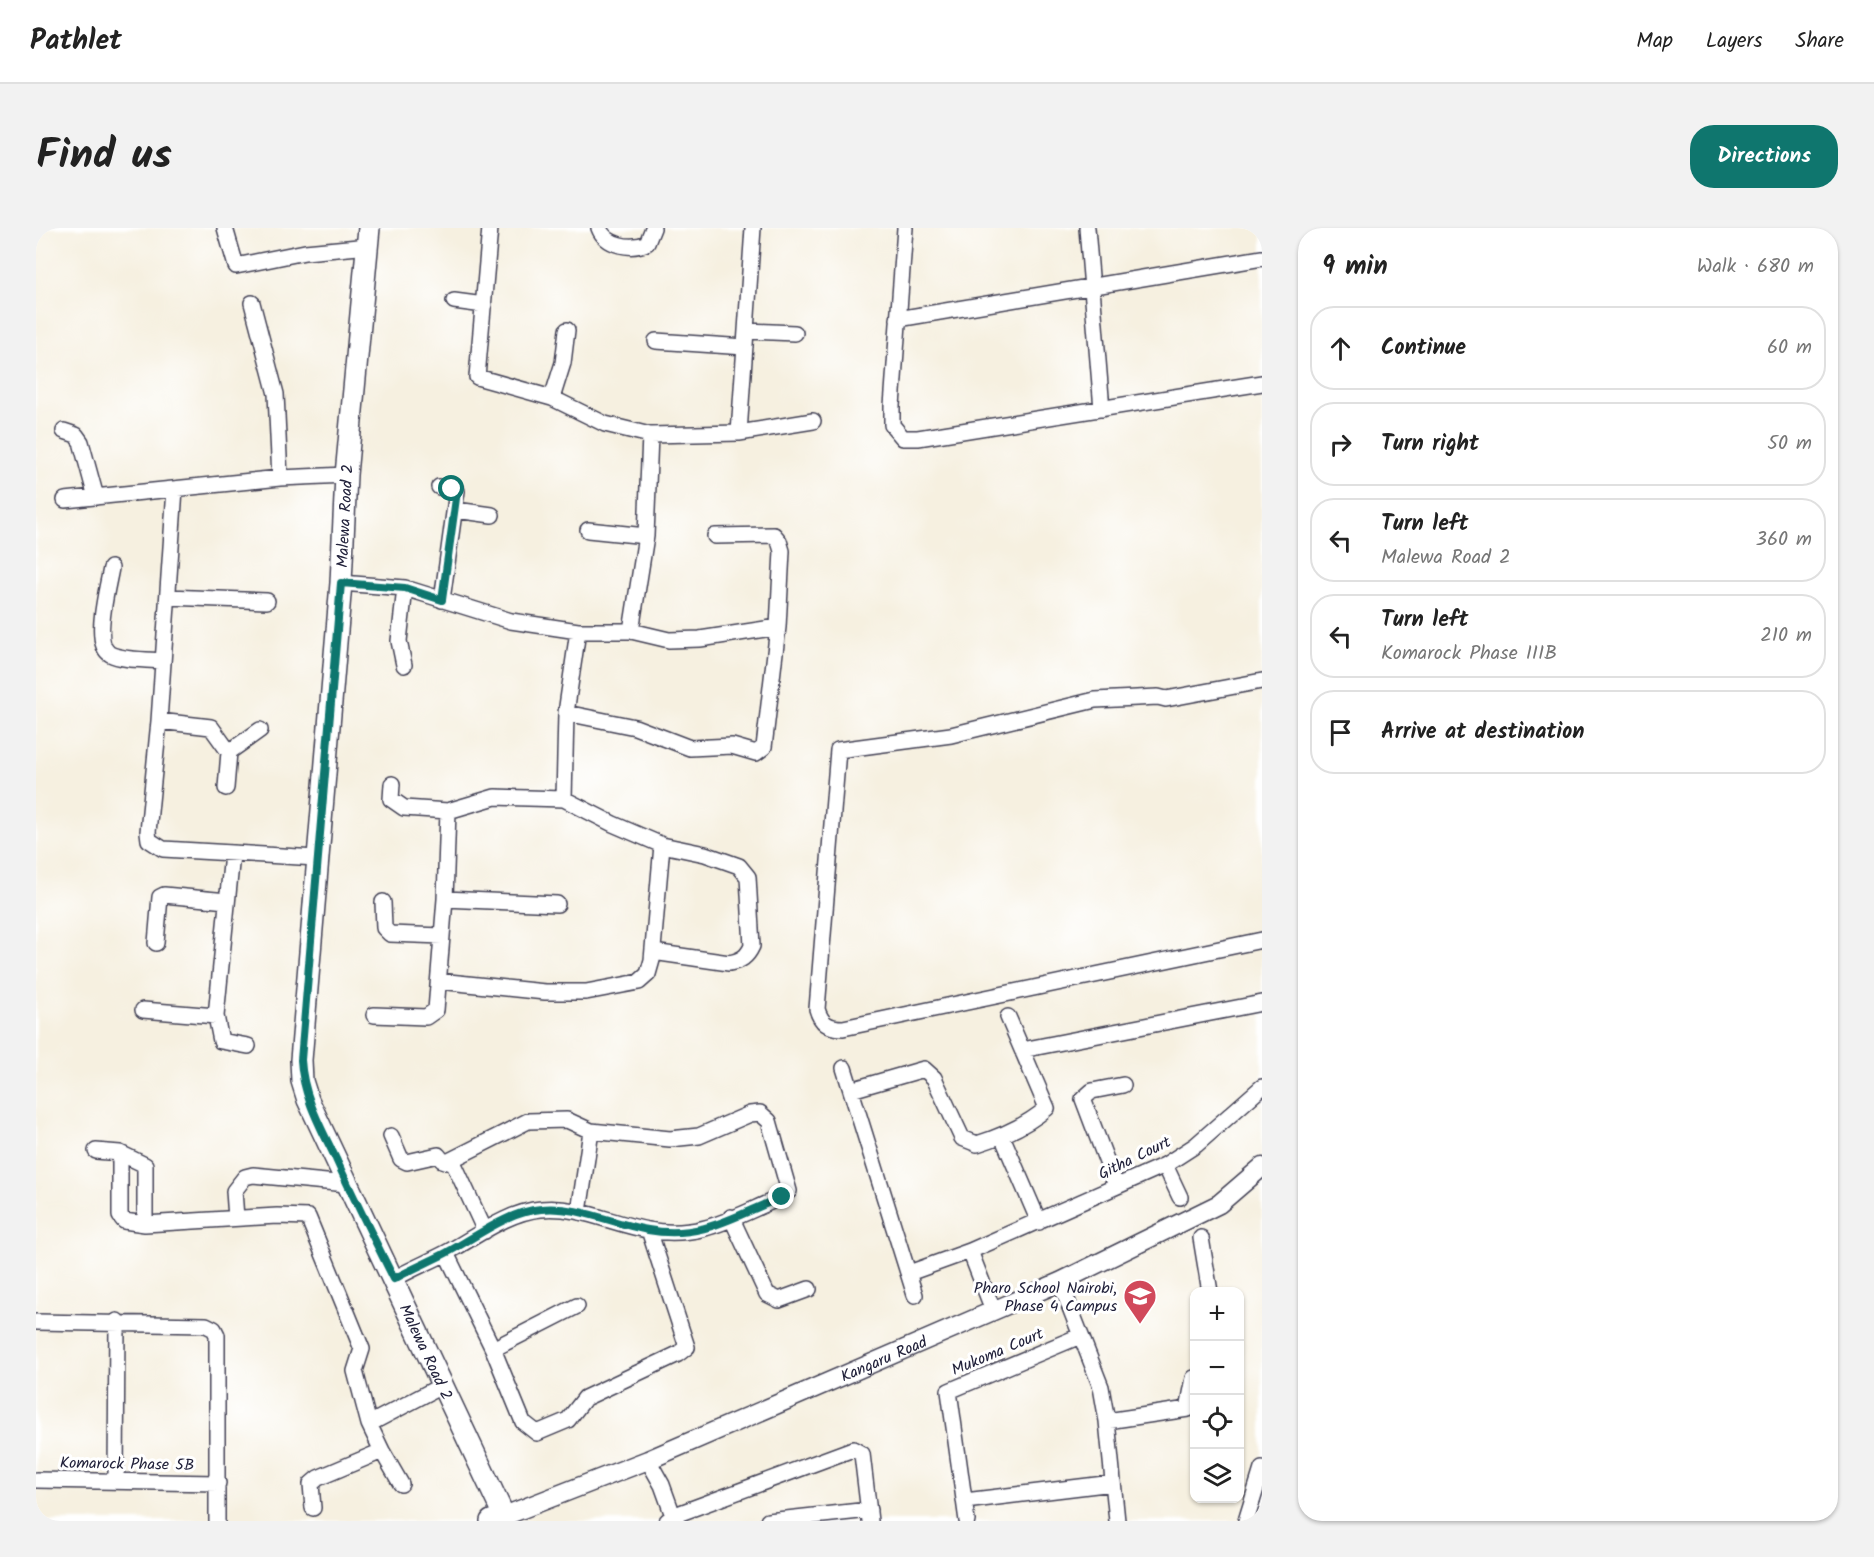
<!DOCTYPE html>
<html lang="en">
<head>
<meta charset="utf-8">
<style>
  :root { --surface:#fff; --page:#f2f2f2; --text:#222; --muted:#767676; --line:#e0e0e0; --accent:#0f766e }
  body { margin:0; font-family:Kalam,sans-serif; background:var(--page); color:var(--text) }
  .controls { position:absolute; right:18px; bottom:18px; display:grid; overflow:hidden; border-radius:12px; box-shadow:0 2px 4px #0004 }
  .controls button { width:54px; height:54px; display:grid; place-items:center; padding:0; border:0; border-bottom:2px solid var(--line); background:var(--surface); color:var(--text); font:30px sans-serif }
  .stop { position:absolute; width:18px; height:18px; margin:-14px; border:4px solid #0f766e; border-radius:50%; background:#fff }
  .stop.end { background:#0f766e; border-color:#fff; box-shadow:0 2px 6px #0008 }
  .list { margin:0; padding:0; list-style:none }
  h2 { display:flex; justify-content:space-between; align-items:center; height:78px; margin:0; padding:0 24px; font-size:26px }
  h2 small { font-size:20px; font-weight:400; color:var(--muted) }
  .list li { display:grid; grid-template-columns:39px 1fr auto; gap:18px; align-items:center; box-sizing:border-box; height:84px; margin:0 12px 12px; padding:0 12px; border:2px solid var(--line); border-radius:24px }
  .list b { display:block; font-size:22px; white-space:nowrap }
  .list p { margin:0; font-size:20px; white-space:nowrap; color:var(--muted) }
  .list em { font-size:20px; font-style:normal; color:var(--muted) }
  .icon { flex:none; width:33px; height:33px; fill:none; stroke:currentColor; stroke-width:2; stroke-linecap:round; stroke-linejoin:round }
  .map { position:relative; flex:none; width:1226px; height:1293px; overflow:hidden; border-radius:24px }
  header { display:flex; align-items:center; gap:36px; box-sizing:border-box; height:84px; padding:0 30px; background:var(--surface); border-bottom:2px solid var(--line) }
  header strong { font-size:28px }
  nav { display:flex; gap:33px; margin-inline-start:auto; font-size:21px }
  .intro { display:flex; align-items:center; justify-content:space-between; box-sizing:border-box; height:144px; padding:0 36px }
  h1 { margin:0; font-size:42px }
  .button { padding:15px 27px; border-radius:24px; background:var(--accent); color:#fff; font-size:21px; font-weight:700 }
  main { display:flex; gap:36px; padding:0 36px }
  aside { flex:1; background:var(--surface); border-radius:24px; box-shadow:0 2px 4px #0004 }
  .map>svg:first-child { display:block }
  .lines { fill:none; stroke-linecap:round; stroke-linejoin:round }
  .minor-casing { stroke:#424154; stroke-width:18 }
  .tertiary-casing { stroke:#424154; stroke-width:21 }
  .secondary-casing { stroke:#424154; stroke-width:24 }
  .minor { stroke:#fff; stroke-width:15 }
  .tertiary { stroke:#fff; stroke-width:18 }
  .secondary { stroke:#fff; stroke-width:21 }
  .route { stroke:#0f766e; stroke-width:8 }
  .labels { text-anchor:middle; stroke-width:6; stroke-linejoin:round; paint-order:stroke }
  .street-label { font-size:16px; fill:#22223b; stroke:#fff }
  .poi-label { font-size:16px; fill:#22223b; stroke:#fff; text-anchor:end }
</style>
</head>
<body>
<header>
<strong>Pathlet</strong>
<nav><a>Map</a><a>Layers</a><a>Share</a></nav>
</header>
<div class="intro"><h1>Find us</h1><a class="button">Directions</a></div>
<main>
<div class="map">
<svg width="1226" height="1293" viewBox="0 0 1226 1293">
  <rect width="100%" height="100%" fill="#fff"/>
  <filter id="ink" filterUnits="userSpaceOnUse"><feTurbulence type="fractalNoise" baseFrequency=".0167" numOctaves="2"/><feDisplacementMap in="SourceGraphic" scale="12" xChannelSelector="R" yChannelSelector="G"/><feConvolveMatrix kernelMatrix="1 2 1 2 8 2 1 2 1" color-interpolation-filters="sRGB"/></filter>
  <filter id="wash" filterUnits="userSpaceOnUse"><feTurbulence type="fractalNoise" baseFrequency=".008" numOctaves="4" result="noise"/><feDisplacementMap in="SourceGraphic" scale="24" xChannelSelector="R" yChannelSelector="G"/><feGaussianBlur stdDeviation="1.35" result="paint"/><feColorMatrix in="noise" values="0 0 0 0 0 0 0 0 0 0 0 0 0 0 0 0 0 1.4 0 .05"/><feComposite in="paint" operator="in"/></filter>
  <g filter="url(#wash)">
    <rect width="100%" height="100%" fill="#f6f0e0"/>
  </g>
  <g filter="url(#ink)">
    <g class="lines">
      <g class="minor-casing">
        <path id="minor" d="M 189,0 L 200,38 L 269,24 L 333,18
          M 454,0 L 441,149 L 516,170 L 569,196 L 614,207 L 703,205 L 777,193
          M 563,0 C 570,18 595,22 611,15 L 617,0
          M 869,0 L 856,178 L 856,197 L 867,210 L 882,210 L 1226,155
          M 1051,0 L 1066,181
          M 418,73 L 448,77
          M 216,75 L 240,166 L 244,250
          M 862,91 L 1226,30
          M 710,103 L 759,105
          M 620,113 L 709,119
          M 516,170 L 527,135 L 531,102
          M 28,203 L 40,207 L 45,214 L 60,269
          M 703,205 L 717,0
          M 403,259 L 421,263 L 406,372
          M 139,261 L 123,493 L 112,604 L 113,612 L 127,621 L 281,630
          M 29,272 L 244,250 L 310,247
          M 420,282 L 456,287
          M 552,302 L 610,308
          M 75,340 C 72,358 56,416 74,426 C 88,433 112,431 126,433
          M 305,355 L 369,360 L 475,393 L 542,403 L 595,403 L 633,412 L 664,411 L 742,399
          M 132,369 L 231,373
          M 595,403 L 610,308 L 614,207
          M 368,437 L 363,413 L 369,360
          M 1226,453 L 1130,471 L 1122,469 L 1059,472 L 915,507 L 802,522 L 781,781 C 785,795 792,800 807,800 L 1226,712
          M 530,485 L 599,499 L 654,520 L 696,518 L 720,525 L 728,519 L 742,399 L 746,323 L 743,313 L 738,307 L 679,308
          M 123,493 L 175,499 L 193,524 L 190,560
          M 193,524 L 224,502
          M 356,556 L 355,571 L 368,580 L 412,583 L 459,569 L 528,571 L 577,596 L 626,617 L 669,626 L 703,638 L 712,649 L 716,718 C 711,729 705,733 693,735 L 617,724
          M 528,571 L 530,485 L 542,403
          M 196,626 L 180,788 L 185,813 L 212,818
          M 409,671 L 521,676
          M 347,674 L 348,700 L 354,706 L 406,708
          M 120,715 L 124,669 L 128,667 L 191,673
          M 403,753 L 509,764 L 550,764 L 603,754 L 612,746 L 616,732 L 626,617
          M 107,782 L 180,788
          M 338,787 L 390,789 L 400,782 L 409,671 L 412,583
          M 986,822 L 1226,775
          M 808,840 L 879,1067
          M 815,862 L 888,841 L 898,850 L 926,910 L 941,916 C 967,908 990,898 1011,880 L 972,789
          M 355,908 L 365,931 L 371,934 L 402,927 L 406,932 L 418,936 L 449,1003
          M 966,908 L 1003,994
          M 60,923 L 84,925 L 109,937 L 109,996
          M 84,925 L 84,988 L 88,993 L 109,996 L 241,988 L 272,989 L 326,1121 L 319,1143 L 333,1196
          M 1129,937 L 1144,969
          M 1080,958 L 1047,871 L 1056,863 L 1087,857
          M 543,984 L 555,903
          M 695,989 L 731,1066 L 743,1072 L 773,1061
          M 200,990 L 198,963 L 209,949 L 217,947 L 311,956
          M 1165,1010 L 1174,1064
          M 934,1023 L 957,1082
          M 410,1025 L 457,1121 L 487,1194 L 501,1205 L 532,1192 L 549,1170 L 642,1126 L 651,1119 L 613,1002
          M 873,1045 L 934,1023 L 1129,937 L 1160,917 L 1226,859
          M 358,1051 C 375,1041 393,1034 410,1025 C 440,1009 471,984 505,981 C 541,977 577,996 612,1002 C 665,1012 699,988 746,969 L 753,963 L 733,893 L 724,885 L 714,886 L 663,908 L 634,911 L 555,903 L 531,892 L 492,893 L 413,933
          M 1024,1054 L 1065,1159 L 1071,1193 L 1081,1293
          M 0,1094 L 170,1097 L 178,1101 L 181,1107 L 181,1293
          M 457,1121 L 541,1078
          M 1071,1193 L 1152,1181 L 1158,1150
          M 346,1223 L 365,1256
          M 612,1232 L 626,1257 L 639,1293
          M 0,1252 L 182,1255
          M 80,1252 L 81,1093
          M 929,1273 L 1077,1255
          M 277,1280 L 275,1256 L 282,1250 L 346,1223 L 333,1196 L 405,1158
          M 631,1293 L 639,1287 L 817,1221 L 826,1226 L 834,1293
          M 732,1293 L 833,1282
          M 931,1293 L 913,1163 L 1044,1108
          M 1210,1293 L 1226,1241"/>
      </g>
      <g class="tertiary-casing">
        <g id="tertiary">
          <path id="s1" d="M 468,1288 L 612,1232 L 1024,1054 L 1183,976 L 1226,939"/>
        </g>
      </g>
      <g class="secondary-casing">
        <g id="secondary">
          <path id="s2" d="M 333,0 L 310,247 L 305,355 L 265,832 L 266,853 L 272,872 L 468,1288 L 455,1293"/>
        </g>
      </g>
      <use href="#minor" class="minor"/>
      <use href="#tertiary" class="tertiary"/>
      <use href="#secondary" class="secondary"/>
    </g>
  </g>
  <g class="lines" filter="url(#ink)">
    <path class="route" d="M 416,261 L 421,263 L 406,372 L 369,360 L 305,355 L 265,832 C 267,868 284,898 300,931 C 318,971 338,1011 358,1051 C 375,1041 393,1034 410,1025 C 440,1009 471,984 505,981 C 541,977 577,996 612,1002 C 666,1012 698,988 746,969"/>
  </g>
  <defs>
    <g id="school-pin" transform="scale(1.725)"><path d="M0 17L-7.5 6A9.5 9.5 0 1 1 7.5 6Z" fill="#d1495b" stroke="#fff"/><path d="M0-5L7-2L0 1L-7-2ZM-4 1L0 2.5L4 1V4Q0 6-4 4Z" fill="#fff"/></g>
  </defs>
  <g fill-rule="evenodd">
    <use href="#school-pin" x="1104" y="1068"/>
  </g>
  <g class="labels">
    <g class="street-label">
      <text transform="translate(308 288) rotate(-87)" y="6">Malewa Road 2</text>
      <text transform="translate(1098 929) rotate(-26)" y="6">Githa Court</text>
      <text dy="6" stroke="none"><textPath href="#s2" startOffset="1154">Malewa Road 2</textPath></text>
      <text transform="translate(961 1123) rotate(-23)" y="6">Mukoma Court</text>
      <text dy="6" stroke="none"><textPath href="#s1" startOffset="411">Kangaru Road</textPath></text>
      <text transform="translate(91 1235) rotate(1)" y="6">Komarock Phase 5B</text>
    </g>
    <g class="poi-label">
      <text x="1081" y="1065">Pharo School Nairobi,<tspan x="1081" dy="18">Phase 4 Campus</tspan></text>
    </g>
  </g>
</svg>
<div class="controls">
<button>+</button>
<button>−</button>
<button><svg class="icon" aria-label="locate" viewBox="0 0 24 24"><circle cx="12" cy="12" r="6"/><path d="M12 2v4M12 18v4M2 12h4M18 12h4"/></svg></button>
<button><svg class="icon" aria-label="layers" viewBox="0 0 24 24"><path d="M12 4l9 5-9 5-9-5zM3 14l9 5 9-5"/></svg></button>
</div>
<div class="stop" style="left:416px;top:261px"></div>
<div class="stop end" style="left:746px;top:969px"></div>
</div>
<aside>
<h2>9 min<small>Walk · 680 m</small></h2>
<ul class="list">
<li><svg class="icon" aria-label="ahead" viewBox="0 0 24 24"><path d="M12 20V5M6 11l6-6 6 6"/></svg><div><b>Continue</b></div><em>60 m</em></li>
<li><svg class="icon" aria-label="right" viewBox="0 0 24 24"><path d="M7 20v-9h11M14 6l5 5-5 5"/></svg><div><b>Turn right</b></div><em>50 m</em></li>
<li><svg class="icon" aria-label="left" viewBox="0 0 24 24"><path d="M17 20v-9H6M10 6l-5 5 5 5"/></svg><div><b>Turn left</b><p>Malewa Road 2</p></div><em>360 m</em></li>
<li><svg class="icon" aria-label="left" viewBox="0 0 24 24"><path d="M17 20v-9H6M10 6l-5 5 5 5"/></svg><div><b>Turn left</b><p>Komarock Phase IIIB</p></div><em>210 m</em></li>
<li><svg class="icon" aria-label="arrive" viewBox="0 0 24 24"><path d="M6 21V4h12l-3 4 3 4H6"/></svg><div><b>Arrive at destination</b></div></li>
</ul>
</aside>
</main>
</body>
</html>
